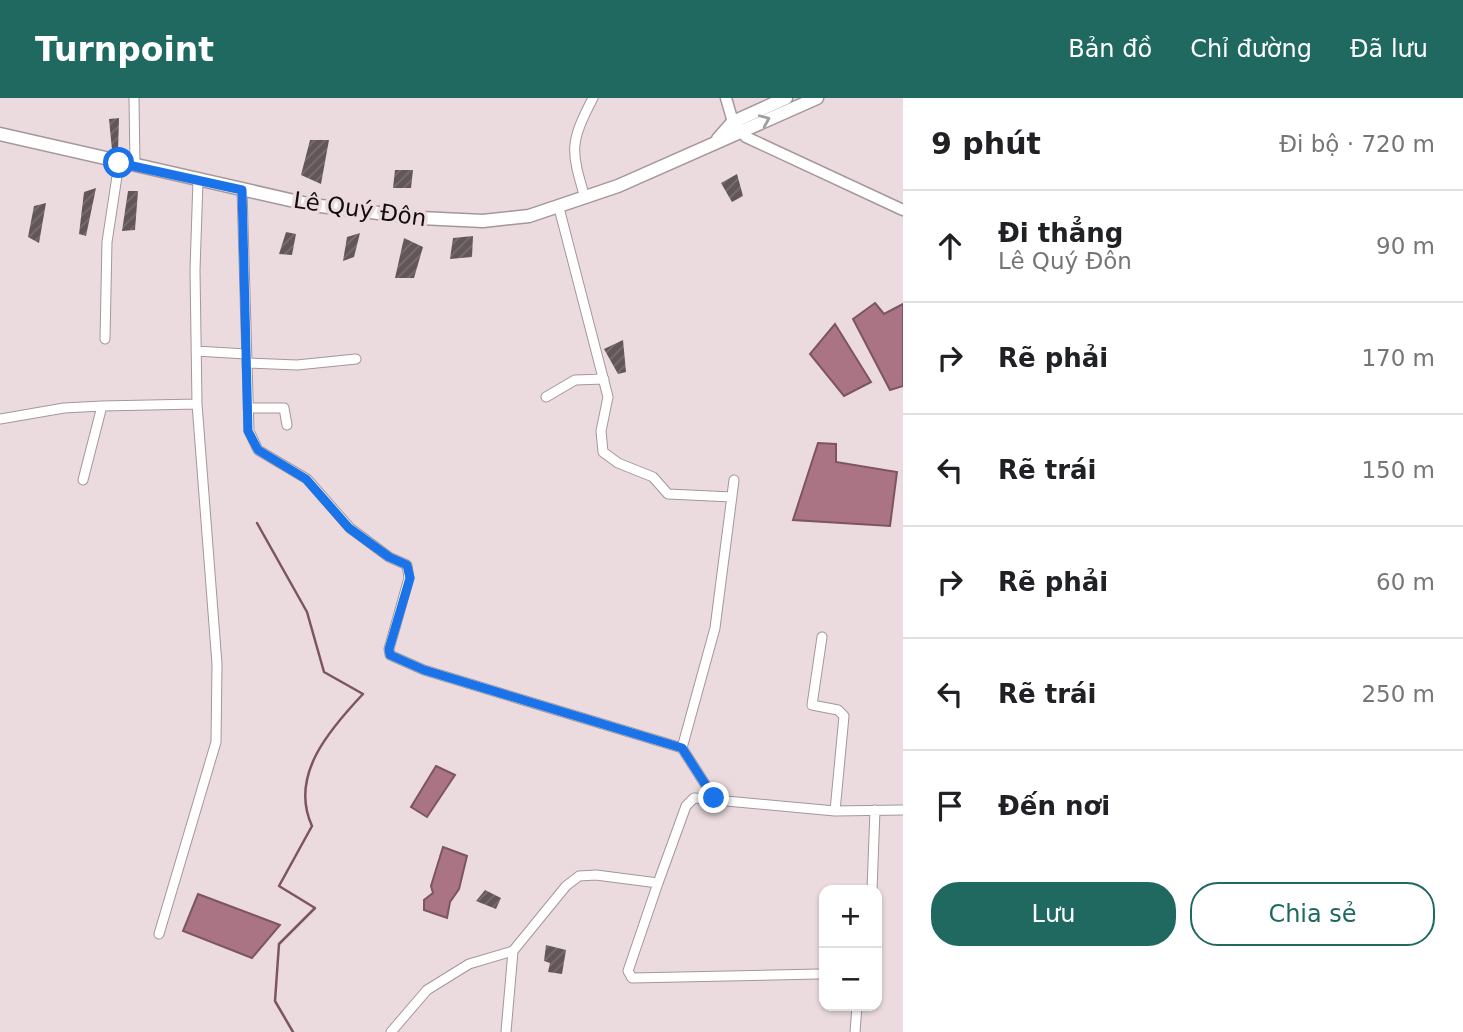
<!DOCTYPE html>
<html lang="vi">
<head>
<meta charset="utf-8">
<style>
  :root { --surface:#fff; --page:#f6f6f6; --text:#202124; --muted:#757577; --line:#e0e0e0; --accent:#206961 }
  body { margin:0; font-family:"DejaVu Sans",sans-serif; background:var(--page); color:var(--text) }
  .controls { position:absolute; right:21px; bottom:21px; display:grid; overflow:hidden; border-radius:14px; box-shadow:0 2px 5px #0004 }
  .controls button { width:63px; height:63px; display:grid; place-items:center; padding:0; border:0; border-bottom:2px solid var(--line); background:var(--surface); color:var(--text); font:35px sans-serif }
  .stop { position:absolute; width:21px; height:21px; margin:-16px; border:5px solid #1a73e8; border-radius:50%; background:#fff }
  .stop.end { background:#1a73e8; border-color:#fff; box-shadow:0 2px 7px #0008 }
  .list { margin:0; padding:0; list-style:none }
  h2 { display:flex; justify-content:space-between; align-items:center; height:91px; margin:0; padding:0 28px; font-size:30px }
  h2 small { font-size:23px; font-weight:400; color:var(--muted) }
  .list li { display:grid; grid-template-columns:46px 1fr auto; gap:21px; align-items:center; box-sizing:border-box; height:112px; padding:0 28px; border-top:2px solid var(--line) }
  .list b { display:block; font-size:26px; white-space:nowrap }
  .list p { margin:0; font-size:23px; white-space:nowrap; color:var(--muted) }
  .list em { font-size:23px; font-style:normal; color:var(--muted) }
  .actions { display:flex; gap:14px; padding:21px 28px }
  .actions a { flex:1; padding:16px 0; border:2px solid var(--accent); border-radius:28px; text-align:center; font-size:24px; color:var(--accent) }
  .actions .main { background:var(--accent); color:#fff }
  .icon { flex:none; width:38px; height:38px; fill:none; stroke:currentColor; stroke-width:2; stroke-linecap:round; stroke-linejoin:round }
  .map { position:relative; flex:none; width:903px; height:934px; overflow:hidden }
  header { display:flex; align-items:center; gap:42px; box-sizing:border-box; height:98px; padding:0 35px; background:var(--accent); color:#fff }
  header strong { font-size:33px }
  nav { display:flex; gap:38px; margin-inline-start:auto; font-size:24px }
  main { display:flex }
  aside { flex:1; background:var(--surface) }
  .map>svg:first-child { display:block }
  .water { fill:#aa7484; stroke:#7c5561; stroke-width:2 }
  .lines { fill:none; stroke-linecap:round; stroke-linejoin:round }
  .stream { stroke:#7c5561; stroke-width:2.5 }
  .building { fill:url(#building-hatch) }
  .minor-casing { stroke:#a59699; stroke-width:11 }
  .tertiary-casing { stroke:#a59699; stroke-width:13 }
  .secondary-casing { stroke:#a59699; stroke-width:15 }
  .minor { stroke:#fff; stroke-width:9 }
  .tertiary { stroke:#fff; stroke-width:10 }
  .secondary { stroke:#fff; stroke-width:12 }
  .oneway { stroke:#a09e9f }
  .route { stroke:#1a73e8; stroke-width:9 }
  .labels { text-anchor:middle; stroke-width:7; stroke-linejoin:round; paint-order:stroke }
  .street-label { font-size:23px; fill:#120d0e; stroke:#ebdbdf }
</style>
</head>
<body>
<header>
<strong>Turnpoint</strong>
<nav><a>Bản đồ</a><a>Chỉ đường</a><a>Đã lưu</a></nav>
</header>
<main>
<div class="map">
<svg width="903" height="934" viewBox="0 0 903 934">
  <defs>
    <pattern id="building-hatch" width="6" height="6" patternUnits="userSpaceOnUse" patternTransform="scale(1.75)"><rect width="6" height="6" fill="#635659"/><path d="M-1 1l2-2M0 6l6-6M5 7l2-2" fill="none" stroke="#786e70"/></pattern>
  </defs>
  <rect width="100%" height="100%" fill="#ebdbdf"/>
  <path class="water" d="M 875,205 L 884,216 L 903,206 L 903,288 L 890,292 L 853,221 Z
    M 835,226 L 871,284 L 844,298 L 810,256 Z
    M 818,345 L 836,346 L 836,364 L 897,374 L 890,428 L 793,422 Z
    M 436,668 L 455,677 L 427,719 L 411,709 Z
    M 443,749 L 467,758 L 459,791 L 450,804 L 447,820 L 424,812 L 424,802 L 433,795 L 431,788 Z
    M 198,796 L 280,827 L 252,860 L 183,833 Z"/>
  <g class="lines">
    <path class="stream" d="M 257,425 L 307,514 L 324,574 L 363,596 C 329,632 289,678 312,728 L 279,788 L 315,810 L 279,846 L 275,903 L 293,934"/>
  </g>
  <path class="building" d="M 119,20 L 118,54 L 112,52 L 109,21 Z
    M 310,42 L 329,42 L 321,86 L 301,77 Z
    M 395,72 L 413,72 L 411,90 L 393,90 Z
    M 737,76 L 743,98 L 732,104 L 721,85 Z
    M 96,90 L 86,138 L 79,136 L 84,94 Z
    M 128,93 L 138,93 L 135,132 L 122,133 Z
    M 46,105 L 39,145 L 28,139 L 34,108 Z
    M 286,134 L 296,136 L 292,157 L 279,156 Z
    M 360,135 L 354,159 L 343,163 L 347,139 Z
    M 473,138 L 472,159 L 450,161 L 453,140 Z
    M 404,140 L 423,149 L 414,180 L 395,180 Z
    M 623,242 L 626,274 L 618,276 L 604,251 Z
    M 485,792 L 501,800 L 496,811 L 476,803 Z
    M 546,847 L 566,852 L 562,876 L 548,874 L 550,865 L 544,863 Z"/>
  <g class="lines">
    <g class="minor-casing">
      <path id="minor" d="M 134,0 L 135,68
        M 242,92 L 249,333 L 258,352 L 307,381 L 350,430 L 389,459 L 407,467 L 409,480 L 389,551 L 390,557 L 424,572 L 682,650 L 714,700
        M 585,100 C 571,52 569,46 593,0
        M 559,110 L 608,299 L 601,333 L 603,354 L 618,365 L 653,379 L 668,396 L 732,399
        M 105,241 L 107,144 L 119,65
        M 196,253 L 246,256
        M 247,265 L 297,267 L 356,261
        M 546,299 L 575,282 L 604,281
        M 248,310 L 284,310 L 287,327
        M 0,321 L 64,310 L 102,308
        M 83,382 L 102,308 L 197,306
        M 822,539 L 812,607 L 838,612 L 844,618 L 835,713
        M 682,650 L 715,530 L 734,382
        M 658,785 L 628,873 L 632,880 L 818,876
        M 872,792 L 875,712
        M 159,836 L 216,644 L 217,566 L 197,306 L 195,172 L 198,82
        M 391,934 L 427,892 L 469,866 L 513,853 L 566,788 L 579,778 L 596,777 L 658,785 L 686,708 L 694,700 L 835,713 L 903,712
        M 506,934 L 513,853
        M 855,934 L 857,908"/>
    </g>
    <g class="tertiary-casing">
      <path id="tertiary" d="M 726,0 L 733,24 L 746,39 L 903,112"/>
    </g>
    <g class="secondary-casing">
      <path id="secondary" d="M 0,36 L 312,107 L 420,120 L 483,123 L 529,118 L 618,88 L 817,0
        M 718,41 L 733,24 L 786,0"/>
    </g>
    <use href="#minor" class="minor"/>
    <use href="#tertiary" class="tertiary"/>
    <use href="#secondary" class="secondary"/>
  </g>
  <defs><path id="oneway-chevron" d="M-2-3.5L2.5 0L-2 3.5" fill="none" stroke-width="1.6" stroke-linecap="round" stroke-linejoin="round" transform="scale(1.75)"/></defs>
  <use class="oneway" href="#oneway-chevron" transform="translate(765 22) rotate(-23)"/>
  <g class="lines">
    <path class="route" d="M 119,65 L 242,92 L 248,333 L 258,352 L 306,381 L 349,430 L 389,459 L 407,467 L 410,480 L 389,551 L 390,557 L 424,572 L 682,650 L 714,700"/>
  </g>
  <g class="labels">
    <g class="street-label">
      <text transform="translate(360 111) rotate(8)" y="8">Lê Quý Đôn</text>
    </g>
  </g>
</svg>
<div class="controls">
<button>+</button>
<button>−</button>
</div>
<div class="stop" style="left:119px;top:65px"></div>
<div class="stop end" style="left:714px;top:700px"></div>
</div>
<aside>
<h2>9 phút<small>Đi bộ · 720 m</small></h2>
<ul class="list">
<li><svg class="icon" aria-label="ahead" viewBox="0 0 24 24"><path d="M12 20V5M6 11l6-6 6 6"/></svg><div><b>Đi thẳng</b><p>Lê Quý Đôn</p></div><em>90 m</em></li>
<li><svg class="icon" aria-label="right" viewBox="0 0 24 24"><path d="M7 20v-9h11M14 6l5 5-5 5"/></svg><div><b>Rẽ phải</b></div><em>170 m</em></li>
<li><svg class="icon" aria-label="left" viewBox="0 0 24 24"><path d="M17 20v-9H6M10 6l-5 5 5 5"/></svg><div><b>Rẽ trái</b></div><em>150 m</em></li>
<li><svg class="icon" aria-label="right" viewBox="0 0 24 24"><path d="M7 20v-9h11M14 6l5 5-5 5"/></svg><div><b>Rẽ phải</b></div><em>60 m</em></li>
<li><svg class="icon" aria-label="left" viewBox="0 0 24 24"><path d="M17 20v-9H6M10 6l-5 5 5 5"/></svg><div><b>Rẽ trái</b></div><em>250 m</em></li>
<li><svg class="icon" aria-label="arrive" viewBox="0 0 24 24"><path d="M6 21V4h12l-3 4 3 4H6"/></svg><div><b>Đến nơi</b></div></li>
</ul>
<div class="actions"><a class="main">Lưu</a><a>Chia sẻ</a></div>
</aside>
</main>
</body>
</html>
